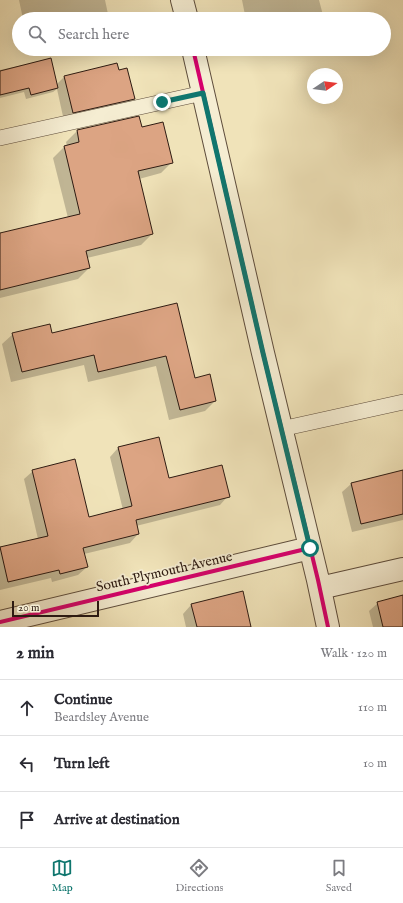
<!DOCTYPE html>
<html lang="en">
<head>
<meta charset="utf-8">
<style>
  :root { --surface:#fff; --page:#f2f2f3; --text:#2b2b33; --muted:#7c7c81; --line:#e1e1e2; --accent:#0f766e }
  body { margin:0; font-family:"IM FELL English",serif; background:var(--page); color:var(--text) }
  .compass { position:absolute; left:307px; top:68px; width:36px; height:36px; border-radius:50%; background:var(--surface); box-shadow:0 4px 16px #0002; rotate:77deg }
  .scale { position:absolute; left:12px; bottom:10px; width:87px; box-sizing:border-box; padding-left:4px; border:2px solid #2e1b12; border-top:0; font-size:11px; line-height:14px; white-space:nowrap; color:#2e1b12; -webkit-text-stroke:3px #f5edd2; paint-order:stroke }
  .stop { position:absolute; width:12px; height:12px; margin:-9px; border:3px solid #0f766e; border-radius:50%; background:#fff }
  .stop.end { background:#0f766e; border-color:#fff; box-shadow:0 1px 4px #0008 }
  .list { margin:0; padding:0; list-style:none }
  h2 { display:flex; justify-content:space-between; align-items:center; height:52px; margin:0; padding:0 16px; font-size:17px }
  h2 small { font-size:13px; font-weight:400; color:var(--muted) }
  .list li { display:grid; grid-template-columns:26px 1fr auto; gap:12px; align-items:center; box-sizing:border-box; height:56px; padding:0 16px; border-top:1px solid var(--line) }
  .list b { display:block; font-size:15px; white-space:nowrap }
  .list p { margin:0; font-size:13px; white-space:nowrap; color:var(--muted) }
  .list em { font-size:13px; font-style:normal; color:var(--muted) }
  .icon { flex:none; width:22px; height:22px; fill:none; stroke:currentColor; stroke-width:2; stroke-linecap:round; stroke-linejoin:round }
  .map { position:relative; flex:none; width:403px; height:627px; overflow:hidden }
  .search { position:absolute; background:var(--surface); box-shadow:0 4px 16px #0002; left:12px; right:12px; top:12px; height:44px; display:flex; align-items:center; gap:10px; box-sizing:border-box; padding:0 14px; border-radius:22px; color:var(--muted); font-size:15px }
  .sheet { height:220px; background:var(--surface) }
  nav { display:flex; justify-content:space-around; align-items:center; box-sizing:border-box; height:56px; border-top:1px solid var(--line); background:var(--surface); font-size:11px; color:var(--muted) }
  nav a { display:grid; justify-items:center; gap:2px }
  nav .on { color:var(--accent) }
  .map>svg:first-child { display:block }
  .shadow { fill:#0003 }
  .building { fill:#dca483; stroke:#2e1b12 }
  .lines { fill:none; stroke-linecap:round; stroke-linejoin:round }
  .lane-casing { stroke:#5e4d3c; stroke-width:16 }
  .street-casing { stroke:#5e4d3c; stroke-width:24 }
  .lane { stroke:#f5edd2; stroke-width:15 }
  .street { stroke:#f5edd2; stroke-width:22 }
  .cycleway-casing { stroke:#f5edd2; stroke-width:6 }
  .cycleway { stroke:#d6006c; stroke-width:4 }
  .route { stroke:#0f766e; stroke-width:5 }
  .labels { text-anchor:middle; stroke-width:3.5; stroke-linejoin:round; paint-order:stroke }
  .street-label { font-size:14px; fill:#2e1b12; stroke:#f5edd2 }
</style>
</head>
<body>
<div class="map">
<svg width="403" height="627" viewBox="0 0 403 627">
  <rect width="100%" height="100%" fill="#f0e3b9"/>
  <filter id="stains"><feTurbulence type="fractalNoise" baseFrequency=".005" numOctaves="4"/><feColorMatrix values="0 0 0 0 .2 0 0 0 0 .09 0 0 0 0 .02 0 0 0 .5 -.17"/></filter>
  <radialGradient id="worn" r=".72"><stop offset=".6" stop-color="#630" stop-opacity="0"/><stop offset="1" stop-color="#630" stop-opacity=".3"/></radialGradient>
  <path class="shadow" d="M 19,0 L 105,0 L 108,14 L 103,19 L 23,19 Z
    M 242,0 L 319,0 L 324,19 L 243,19 L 243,17 L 245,15 Z
    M 50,59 L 57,84 L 64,77 L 118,71 L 134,99 L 125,107 L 64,121 L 57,89 L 53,92 L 26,99 L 24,92 L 0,98 L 0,70 Z
    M 138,118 L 141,128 L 172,162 L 161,173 L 139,179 L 152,234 L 141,245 L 87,258 L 89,268 L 78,279 L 0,298 L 0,234 L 68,218 L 53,158 L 64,147 L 67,146 L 66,142 L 77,131 Z
    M 176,304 L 194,379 L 215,401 L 205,411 L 169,420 L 156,366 L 88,382 L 84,365 L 11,382 L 2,344 L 13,334 L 51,334 Z
    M 158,438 L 169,479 L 228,496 L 220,505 L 136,526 L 138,534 L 130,543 L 84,554 L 87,567 L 78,575 L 52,582 L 51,578 L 0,590 L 0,548 L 38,539 L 24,479 L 33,471 L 88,518 L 123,510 L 110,457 L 118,448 Z
    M 403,471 L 403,520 L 352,532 L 342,492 L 351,484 Z
    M 403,597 L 403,627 L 373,627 L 369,611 L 378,603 Z
    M 191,605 L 249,627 L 186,627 L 183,614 Z"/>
  <path class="building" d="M 51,58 L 58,88 L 31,95 L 29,88 L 0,95 L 0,71 Z
    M 117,63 L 119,70 L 127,68 L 135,99 L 73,113 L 64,76 Z
    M 139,116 L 142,127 L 163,122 L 173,163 L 138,171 L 153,234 L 86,251 L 90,268 L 0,290 L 0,233 L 80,214 L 64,146 L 79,142 L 77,130 Z
    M 177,303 L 195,378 L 210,374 L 216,401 L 180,410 L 166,356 L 98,372 L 94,355 L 22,372 L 12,333 L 50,324 L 52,333 Z
    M 159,437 L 169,478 L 222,465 L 230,497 L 136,520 L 139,534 L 83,548 L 88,567 L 60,574 L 59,570 L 8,582 L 0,547 L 48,536 L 32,470 L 75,459 L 89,517 L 132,506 L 118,447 Z
    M 403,470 L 403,514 L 361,524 L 351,483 Z
    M 243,591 L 251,627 L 197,627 L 191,604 Z
    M 403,595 L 403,627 L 383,627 L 377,602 Z"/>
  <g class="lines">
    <g class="lane-casing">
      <path id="lane" d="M 0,138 L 203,93
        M 281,429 L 403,402"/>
    </g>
    <g class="street-casing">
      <path id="street" d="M 182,0 L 187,19
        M 193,49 L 263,353 L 318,580 L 328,627
        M 320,588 L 403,569
        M 0,622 L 310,548"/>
    </g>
    <use href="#lane" class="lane"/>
    <use href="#street" class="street"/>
    <g class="cycleway-casing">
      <path id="cycleway" d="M 193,49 L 263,353 L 318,580 L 328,627
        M 0,622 L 310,548"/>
    </g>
    <use href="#cycleway" class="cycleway"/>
  </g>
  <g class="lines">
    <path class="route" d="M 162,102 L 203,93 L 263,353 L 310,548"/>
  </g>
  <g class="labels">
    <g class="street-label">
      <text transform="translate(164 571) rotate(-13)" y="5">South Plymouth Avenue</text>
    </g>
  </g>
  <rect width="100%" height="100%" filter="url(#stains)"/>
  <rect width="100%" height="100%" fill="url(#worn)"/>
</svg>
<svg class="compass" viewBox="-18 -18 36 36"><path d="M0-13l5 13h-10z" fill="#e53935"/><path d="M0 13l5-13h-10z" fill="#7c7c81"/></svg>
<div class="scale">20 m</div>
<div class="stop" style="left:310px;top:548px"></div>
<div class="stop end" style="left:162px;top:102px"></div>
<div class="search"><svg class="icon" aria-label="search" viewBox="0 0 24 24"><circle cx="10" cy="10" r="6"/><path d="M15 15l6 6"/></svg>Search here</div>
</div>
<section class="sheet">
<h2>2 min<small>Walk · 120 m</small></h2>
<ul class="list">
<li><svg class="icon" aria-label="ahead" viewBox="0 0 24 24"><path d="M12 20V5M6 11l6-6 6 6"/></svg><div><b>Continue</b><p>Beardsley Avenue</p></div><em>110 m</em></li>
<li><svg class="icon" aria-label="left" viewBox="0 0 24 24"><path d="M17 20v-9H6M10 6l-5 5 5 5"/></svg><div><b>Turn left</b></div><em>10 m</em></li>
<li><svg class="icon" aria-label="arrive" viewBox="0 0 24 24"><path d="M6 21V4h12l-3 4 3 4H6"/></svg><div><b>Arrive at destination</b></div></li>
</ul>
</section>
<nav>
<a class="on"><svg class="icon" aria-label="map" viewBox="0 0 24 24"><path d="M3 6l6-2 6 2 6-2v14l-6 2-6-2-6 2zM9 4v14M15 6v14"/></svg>Map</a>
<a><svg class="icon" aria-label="directions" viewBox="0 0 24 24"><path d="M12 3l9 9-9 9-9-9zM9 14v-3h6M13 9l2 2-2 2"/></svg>Directions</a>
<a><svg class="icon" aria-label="saved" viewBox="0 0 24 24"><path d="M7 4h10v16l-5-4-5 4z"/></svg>Saved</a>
</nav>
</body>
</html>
